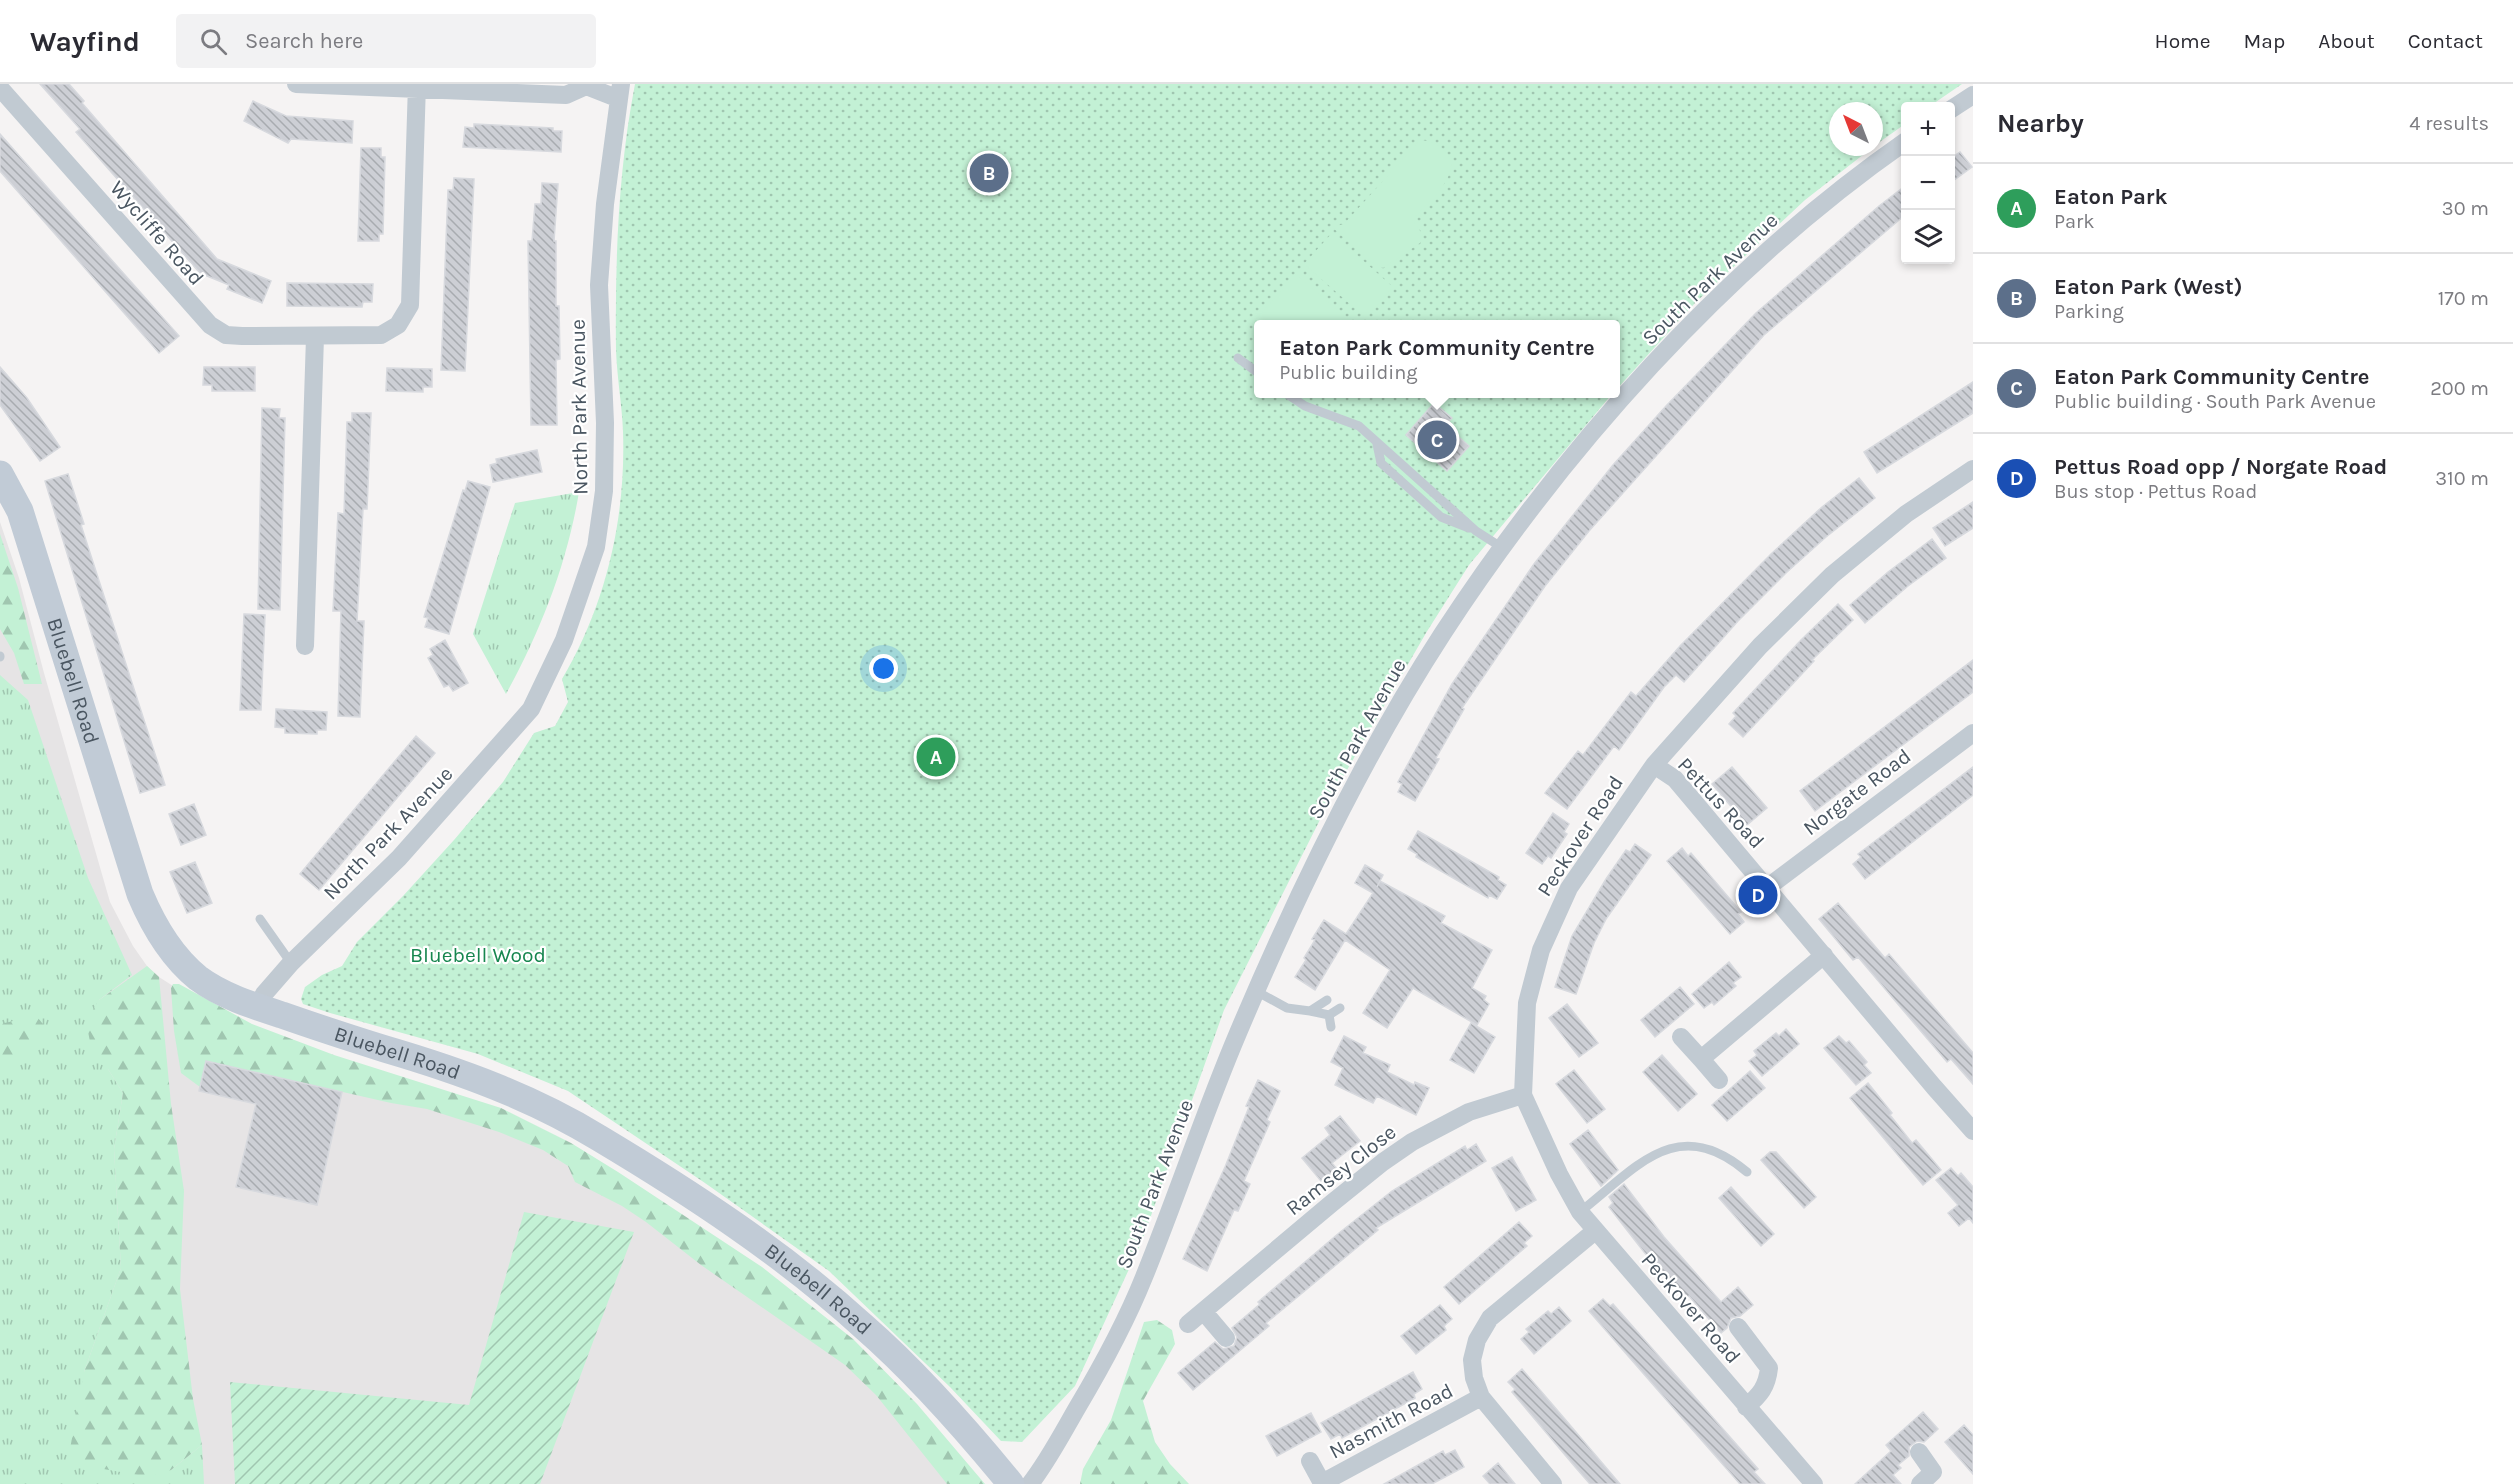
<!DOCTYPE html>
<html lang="en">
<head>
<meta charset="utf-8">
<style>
  :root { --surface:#fff; --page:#f2f2f3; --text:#2b2b33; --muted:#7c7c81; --line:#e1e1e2; --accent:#1a73e8 }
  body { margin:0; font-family:Karla,sans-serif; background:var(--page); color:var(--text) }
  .controls { position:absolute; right:18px; top:18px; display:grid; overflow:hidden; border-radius:6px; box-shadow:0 3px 9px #0003 }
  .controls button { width:54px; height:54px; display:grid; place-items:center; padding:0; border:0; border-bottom:2px solid var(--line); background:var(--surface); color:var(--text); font:30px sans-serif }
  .compass { position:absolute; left:1829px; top:18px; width:54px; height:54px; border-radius:50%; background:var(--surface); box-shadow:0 3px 9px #0003; rotate:318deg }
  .you { position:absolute; left:884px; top:585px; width:21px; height:21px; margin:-15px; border:4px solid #fff; border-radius:50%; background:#1a73e8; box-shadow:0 0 0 9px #1a73e833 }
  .badge { display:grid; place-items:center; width:39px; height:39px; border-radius:50%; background:var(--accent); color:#fff; font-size:20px; font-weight:700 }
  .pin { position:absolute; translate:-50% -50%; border:3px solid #fff; box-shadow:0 2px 6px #0006 }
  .popup { position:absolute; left:1254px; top:236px; width:366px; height:78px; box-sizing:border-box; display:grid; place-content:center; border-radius:6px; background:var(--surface); filter:drop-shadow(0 2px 4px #0005); font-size:20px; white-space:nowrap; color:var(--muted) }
  .popup b { font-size:22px; color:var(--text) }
  .popup::after { content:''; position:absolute; left:50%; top:100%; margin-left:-12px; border:12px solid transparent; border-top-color:var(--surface) }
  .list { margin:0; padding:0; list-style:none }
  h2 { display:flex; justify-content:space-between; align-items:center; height:78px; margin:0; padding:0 24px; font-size:26px }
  h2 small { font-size:20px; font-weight:400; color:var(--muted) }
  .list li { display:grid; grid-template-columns:39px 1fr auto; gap:18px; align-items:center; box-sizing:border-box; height:90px; padding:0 24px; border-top:2px solid var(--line) }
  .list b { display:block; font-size:22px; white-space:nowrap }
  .list p { margin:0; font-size:20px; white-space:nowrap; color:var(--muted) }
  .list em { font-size:20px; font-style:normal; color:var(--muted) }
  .icon { flex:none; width:33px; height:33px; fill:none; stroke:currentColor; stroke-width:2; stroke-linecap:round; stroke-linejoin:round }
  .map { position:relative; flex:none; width:1973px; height:1400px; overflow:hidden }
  header { display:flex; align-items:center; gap:36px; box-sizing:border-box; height:84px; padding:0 30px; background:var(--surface); border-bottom:2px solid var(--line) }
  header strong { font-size:28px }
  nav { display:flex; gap:33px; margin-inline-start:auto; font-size:21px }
  .search { width:420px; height:54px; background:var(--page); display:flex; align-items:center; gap:15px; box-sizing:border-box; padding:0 21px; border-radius:6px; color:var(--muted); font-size:22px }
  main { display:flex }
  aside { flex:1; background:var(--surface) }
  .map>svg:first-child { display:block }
  .education { fill:#e6e4e5 }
  .grass { fill:url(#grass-tufts) }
  .forest { fill:url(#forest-firs) }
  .park { fill:url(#park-dots) }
  .garden { fill:url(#garden-furrows) }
  .pitch { fill:#c3f1d5 }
  .building { fill:url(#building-back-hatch); stroke:#d7d9de; stroke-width:1.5 }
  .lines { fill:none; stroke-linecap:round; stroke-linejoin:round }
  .lane { stroke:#c1cad2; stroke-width:9 }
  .street { stroke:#c1cad2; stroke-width:18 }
  .secondary { stroke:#c1cbd6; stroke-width:27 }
  .labels { text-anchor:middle; stroke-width:4.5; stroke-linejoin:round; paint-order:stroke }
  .street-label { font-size:21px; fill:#4a5661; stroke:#fff }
  .park-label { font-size:21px; fill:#17864f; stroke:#fff }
</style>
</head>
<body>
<header>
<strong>Wayfind</strong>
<div class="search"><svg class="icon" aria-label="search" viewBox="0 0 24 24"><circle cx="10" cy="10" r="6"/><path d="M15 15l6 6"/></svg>Search here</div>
<nav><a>Home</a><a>Map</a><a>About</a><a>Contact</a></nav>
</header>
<main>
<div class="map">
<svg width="1973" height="1400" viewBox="0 0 1973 1400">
  <defs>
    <pattern id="grass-tufts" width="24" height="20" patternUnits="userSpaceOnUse" patternTransform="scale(1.5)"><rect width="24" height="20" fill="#c3f1d5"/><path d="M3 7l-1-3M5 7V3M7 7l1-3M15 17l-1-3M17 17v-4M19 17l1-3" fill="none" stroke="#a0c6b0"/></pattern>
    <pattern id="forest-firs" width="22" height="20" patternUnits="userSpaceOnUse" patternTransform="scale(1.5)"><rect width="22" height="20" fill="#c3f1d5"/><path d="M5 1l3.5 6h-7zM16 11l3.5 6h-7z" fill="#a0c6b0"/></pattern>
    <pattern id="park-dots" width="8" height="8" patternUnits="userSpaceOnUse" patternTransform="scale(1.5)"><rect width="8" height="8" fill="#c3f1d5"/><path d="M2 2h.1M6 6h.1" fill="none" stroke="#a0c6b0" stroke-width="1.8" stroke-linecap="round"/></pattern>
    <pattern id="garden-furrows" width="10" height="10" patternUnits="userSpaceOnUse" patternTransform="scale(1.5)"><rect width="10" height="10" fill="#c3f1d5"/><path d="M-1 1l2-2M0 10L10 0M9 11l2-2" fill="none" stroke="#a0c6b0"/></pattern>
    <pattern id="building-back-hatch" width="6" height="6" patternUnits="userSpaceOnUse" patternTransform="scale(1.5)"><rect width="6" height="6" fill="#cdcfd5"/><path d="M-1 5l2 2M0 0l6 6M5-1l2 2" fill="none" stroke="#a8abb0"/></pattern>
  </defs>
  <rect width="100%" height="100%" fill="#f5f3f3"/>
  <path class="education" d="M 0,438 L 19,494 L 44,589 L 110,818 L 133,862 L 147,882 L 159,893 L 184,909 L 246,944 L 453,1012 L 757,1189 L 978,1400 L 0,1400 Z"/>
  <path class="grass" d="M 579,408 C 567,480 541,546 506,610 L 473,550 L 515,419 Z
    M 0,591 L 28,616 L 88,794 L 132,891 L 99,916 L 108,985 L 123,1009 L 114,1065 L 121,1184 L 84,1288 L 171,1386 L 202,1361 L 204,1400 L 0,1400 Z"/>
  <path class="forest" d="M 0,450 L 18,504 L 42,600 L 24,600 L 14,569 L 0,545 Z
    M 147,882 L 159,893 L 171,1020 L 184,1107 L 180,1205 L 193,1315 L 202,1361 L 171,1386 L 149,1393 L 98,1384 L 76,1374 L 70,1365 L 84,1288 L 121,1184 L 114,1065 L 123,1009 L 108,985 L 91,963 L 86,937 L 99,916 Z
    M 173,900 L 179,900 L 252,940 L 334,971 L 501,1024 L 571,1059 L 618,1088 L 762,1183 L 853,1255 L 917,1320 L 985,1400 L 947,1400 L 876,1311 L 845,1281 L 701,1181 L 646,1138 L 622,1122 L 575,1098 L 568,1082 L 543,1066 L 499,1048 L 427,1025 L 391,1019 L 207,977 L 200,1003 L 181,989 L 174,947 L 171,904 Z
    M 36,932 L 50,948 L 34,967 L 0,974 L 0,940 Z
    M 1157,1236 L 1172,1246 L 1175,1260 L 1143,1317 L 1155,1358 L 1170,1380 L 1189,1400 L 1080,1400 L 1083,1385 L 1111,1336 L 1144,1238 Z"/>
  <path class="park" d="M 635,0 L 1962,0 L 1930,22 L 1906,22 L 1905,40 L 1874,62 L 1874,27 L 1838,27 L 1838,63 L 1873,63 L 1805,116 L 1695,219 L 1616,306 L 1616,240 L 1258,240 L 1258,310 L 1612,310 L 1469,481 L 1426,549 L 1332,712 L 1224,926 L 1142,1157 L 1075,1302 L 1022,1358 L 1001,1357 L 950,1303 L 829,1187 L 705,1099 L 568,1007 L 478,970 L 330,929 L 303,920 L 301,915 L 305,903 L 322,891 L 342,882 L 357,858 L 403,812 L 454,756 L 503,698 L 534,649 L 555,642 L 568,618 L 562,595 C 606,521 626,434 623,348 C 622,321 617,294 616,266 C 615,177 618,88 635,0 Z"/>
  <path class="garden" d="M 524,1128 L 634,1148 L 540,1400 L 235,1400 L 230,1298 L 469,1321 Z"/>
  <path class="pitch" d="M 1420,56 C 1432,57 1440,60 1448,71 C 1462,91 1425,121 1412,136 L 1421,148 L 1420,159 L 1383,184 L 1370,177 L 1332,143 L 1344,140 Z
    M 1332,149 L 1393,203 L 1366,234 L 1304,180 Z
    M 1296,190 L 1353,240 L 1260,240 L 1255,236 Z"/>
  <path class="building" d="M 40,0 L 69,0 L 84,17 L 82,19 L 217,175 L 271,197 L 262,219 L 227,205 L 229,201 L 200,189 L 76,48 L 80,45 Z
    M 253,17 L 286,32 L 353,37 L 352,59 L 291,55 L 288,59 L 244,37 Z
    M 474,40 L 553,44 L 553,47 L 562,47 L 561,68 L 463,63 L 465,43 L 474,44 Z
    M 0,50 L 179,252 L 159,269 L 0,87 Z
    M 361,64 L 381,64 L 381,73 L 385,73 L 383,150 L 379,150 L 379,157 L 358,157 Z
    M 1960,68 L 1972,83 L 1950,99 L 1950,75 Z
    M 454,94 L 474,95 L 465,287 L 441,286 L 448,106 L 453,106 Z
    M 542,99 L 558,100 L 554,157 L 556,157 L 556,222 L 559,222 L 560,275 L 556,276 L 557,341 L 531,341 L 528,157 L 532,157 L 535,120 L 541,120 Z
    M 1905,102 L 1905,131 L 1764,251 L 1589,447 L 1545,502 L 1462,624 L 1464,625 L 1436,674 L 1439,675 L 1415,717 L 1398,708 L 1402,700 L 1398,698 L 1452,600 L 1534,480 L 1613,381 L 1666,322 L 1756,229 L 1879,122 Z
    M 287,199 L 373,200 L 372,218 L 363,218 L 362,223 L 287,222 Z
    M 0,283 L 27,314 L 60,363 L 40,377 L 0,321 Z
    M 204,283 L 255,283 L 255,307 L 212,307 L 212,301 L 203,301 Z
    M 387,284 L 432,285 L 432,303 L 423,303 L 423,308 L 386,307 Z
    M 1973,298 L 1973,329 L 1877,389 L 1864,368 Z
    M 1434,319 L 1452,334 L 1445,341 L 1469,362 L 1447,387 L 1406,351 Z
    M 262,324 L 280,325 L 279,334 L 285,334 L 280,526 L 258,525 Z
    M 352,329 L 371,329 L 367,425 L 363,425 L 357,537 L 364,537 L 360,633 L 338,632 L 341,527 L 333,527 L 338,429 L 344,430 L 347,338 L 352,338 Z
    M 537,366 L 542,388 L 493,398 L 490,381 L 497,379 L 496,375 Z
    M 68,390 L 84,440 L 81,441 L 92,475 L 165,701 L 140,709 L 45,397 Z
    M 1859,394 L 1875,414 L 1826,453 L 1787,488 L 1738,537 L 1684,598 L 1676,591 L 1664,603 L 1619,666 L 1614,662 L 1567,725 L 1545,709 L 1578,667 L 1583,671 L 1631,608 L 1636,612 L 1680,562 L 1771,470 L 1822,423 Z
    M 468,397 L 490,403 L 449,550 L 425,543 L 428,534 L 424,533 L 463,406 L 465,407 Z
    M 1973,418 L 1973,444 L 1945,462 L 1933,444 Z
    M 1932,455 L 1946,474 L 1908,502 L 1865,539 L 1850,521 L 1888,488 Z
    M 1838,520 L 1853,536 L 1812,576 L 1814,577 L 1743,653 L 1729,640 L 1736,632 L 1733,629 L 1801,556 Z
    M 244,530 L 265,531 L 261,626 L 240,626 Z
    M 445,556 L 468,599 L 453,607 L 449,601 L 444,603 L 428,574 L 433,571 L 430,565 Z
    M 1973,576 L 1973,608 L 1815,727 L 1800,707 Z
    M 276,625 L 327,628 L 326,646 L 317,646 L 317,650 L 285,649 L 285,644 L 275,643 Z
    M 416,652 L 435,669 L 319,806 L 300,790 Z
    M 1732,683 L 1767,724 L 1747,741 L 1712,700 Z
    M 1973,683 L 1973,711 L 1865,795 L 1853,780 L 1861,773 L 1858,770 Z
    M 194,720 L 206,751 L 181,761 L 169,730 Z
    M 1553,729 L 1569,740 L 1564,748 L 1567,750 L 1551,774 L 1548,772 L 1542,780 L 1526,769 Z
    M 1418,747 L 1499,793 L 1498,796 L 1506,801 L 1497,815 L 1489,811 L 1488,814 L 1416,773 L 1417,770 L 1408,765 Z
    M 1635,760 L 1651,771 L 1606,835 L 1594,859 L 1576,910 L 1555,903 L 1572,852 L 1606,795 L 1626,766 L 1630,768 Z
    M 1682,764 L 1688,772 L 1691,769 L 1741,828 L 1738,830 L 1744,838 L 1730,850 L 1667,777 Z
    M 195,778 L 212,819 L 187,829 L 170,788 Z
    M 1365,781 L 1383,791 L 1377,803 L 1380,797 L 1445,832 L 1441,839 L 1492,866 L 1472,904 L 1486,912 L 1484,916 L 1489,920 L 1477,941 L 1413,904 L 1387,944 L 1363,929 L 1390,886 L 1345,856 L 1315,906 L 1295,893 L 1306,876 L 1304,874 L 1315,856 L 1312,855 L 1324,836 L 1346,850 L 1373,809 L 1355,799 Z
    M 1838,819 L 1885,874 L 1889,870 L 1973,969 L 1973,1000 L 1951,975 L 1947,978 L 1858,873 L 1853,876 L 1819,835 Z
    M 1729,878 L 1741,893 L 1733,899 L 1736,902 L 1714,921 L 1712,918 L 1704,924 L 1692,910 Z
    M 1680,903 L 1694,920 L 1655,953 L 1641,936 Z
    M 1567,920 L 1598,959 L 1579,973 L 1549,934 Z
    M 1471,939 L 1495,953 L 1474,989 L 1450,976 Z
    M 1786,945 L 1799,960 L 1762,992 L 1749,977 L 1757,971 L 1754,967 L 1776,949 L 1779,952 Z
    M 1344,952 L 1366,963 L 1363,969 L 1390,981 L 1387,988 L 1414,1001 L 1415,998 L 1429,1004 L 1416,1031 L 1377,1012 L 1373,1019 L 1335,1001 L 1343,984 L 1331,978 Z
    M 1839,952 L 1846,959 L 1849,957 L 1867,978 L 1864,981 L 1871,989 L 1856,1001 L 1824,964 Z
    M 1662,971 L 1697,1010 L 1678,1027 L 1643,988 Z
    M 206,977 L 342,1008 L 317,1121 L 236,1103 L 256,1020 L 199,1007 Z
    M 1574,986 L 1605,1025 L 1587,1039 L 1556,1000 Z
    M 1750,987 L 1765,1004 L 1727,1037 L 1712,1021 Z
    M 1258,996 L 1280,1007 L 1267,1036 L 1270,1038 L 1244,1097 L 1250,1100 L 1238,1127 L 1234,1126 L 1207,1187 L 1183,1175 L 1225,1083 L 1249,1023 L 1246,1022 Z
    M 1868,999 L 1892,1029 L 1890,1031 L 1912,1059 L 1916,1056 L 1941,1086 L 1923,1101 L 1850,1014 Z
    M 1340,1032 L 1360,1057 L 1332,1079 L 1337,1085 L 1321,1097 L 1302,1074 L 1330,1051 L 1325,1044 Z
    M 1588,1046 L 1618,1086 L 1601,1102 L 1570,1060 Z
    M 1476,1060 L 1486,1077 L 1376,1144 L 1378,1146 L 1266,1239 L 1269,1242 L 1193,1306 L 1178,1289 L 1215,1258 L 1223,1265 L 1234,1262 L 1237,1253 L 1232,1244 L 1260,1220 L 1258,1218 L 1339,1149 L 1392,1107 L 1465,1062 L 1467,1066 Z
    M 1770,1068 L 1776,1068 L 1816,1113 L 1804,1124 L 1761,1076 Z
    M 1512,1073 L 1536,1116 L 1516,1127 L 1492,1084 Z
    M 1951,1084 L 1958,1092 L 1961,1089 L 1973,1103 L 1973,1139 L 1969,1134 L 1959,1142 L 1948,1129 L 1958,1121 L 1936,1096 Z
    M 1624,1100 L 1664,1153 L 1721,1218 L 1738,1203 L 1753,1221 L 1740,1232 L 1731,1234 L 1727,1244 L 1721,1249 L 1689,1212 L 1685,1215 L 1644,1168 L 1609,1123 L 1613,1119 L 1609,1113 Z
    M 1731,1103 L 1774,1150 L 1761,1162 L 1719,1114 Z
    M 1519,1138 L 1532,1152 L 1524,1159 L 1527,1162 L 1459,1220 L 1444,1203 Z
    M 1603,1215 L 1610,1222 L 1613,1220 L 1758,1385 L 1754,1388 L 1765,1400 L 1740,1400 L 1683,1335 L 1589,1227 Z
    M 1440,1221 L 1452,1235 L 1444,1242 L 1446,1246 L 1416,1270 L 1401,1252 Z
    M 1559,1223 L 1571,1237 L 1534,1270 L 1521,1255 L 1529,1248 L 1526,1245 L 1548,1227 L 1551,1230 Z
    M 1522,1285 L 1564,1334 L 1620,1400 L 1590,1400 L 1576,1384 L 1512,1308 L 1515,1305 L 1508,1298 Z
    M 1413,1288 L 1422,1305 L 1414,1310 L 1415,1314 L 1342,1354 L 1340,1350 L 1331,1355 L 1321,1339 Z
    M 1923,1328 L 1938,1345 L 1924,1358 L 1917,1357 L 1909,1363 L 1909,1372 L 1898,1381 L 1901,1384 L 1893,1391 L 1901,1400 L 1855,1400 L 1891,1367 L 1886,1361 Z
    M 1311,1329 L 1321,1348 L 1277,1372 L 1266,1352 Z
    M 1964,1341 L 1973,1351 L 1973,1390 L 1945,1358 Z
    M 1455,1366 L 1464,1383 L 1432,1400 L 1384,1400 L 1443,1367 L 1445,1371 Z
    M 1498,1379 L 1515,1400 L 1490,1400 L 1483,1392 Z"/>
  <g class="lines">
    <path class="lane" d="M 1238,274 L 1258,289
      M 1287,310 L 1305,322 L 1359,342 L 1476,447 L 1501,463
      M 1377,360 L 1381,379 L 1441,433 L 1469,444
      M 0,572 L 0,573
      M 260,835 L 291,879
      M 1256,907 L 1287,924 L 1310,927 L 1327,916
      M 1310,927 L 1329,931 L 1340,924
      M 1329,931 L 1331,943
      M 1580,1128 C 1637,1083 1677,1029 1747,1088"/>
    <path class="street" d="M 296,0 L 566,11 L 586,2 L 619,15
      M 0,4 L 210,241 L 226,251 L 242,252 L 381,251 L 398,241 L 410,221 L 417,0
      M 1950,26 L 1973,11
      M 305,562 L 315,253
      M 1654,681 L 1675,695 L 1934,1003 L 1973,1047
      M 1768,803 L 1973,649
      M 257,923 L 264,910 L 291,879 L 399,774 L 531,625 L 564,556 L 596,463 L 604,407 L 605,339 L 599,201 L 605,120 L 621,0
      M 1681,953 L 1701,975 L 1824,871
      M 1701,975 L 1719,996
      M 1204,1228 L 1226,1254
      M 1188,1240 L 1332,1119 L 1383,1078 L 1412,1058 L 1469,1028 L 1523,1011
      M 1738,1243 L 1769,1284 C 1767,1303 1760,1311 1746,1323
      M 1919,1368 L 1933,1388 L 1920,1400
      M 1310,1377 L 1322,1399 L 1481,1313
      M 1030,1400 C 1048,1377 1062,1350 1077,1324 C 1102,1282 1126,1238 1144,1193 C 1177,1112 1204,1029 1238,949 C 1295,814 1363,672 1443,549 C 1564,364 1724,184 1906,57
      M 1553,1400 L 1481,1313 L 1474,1294 L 1472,1276 L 1477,1256 L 1490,1234 L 1595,1147
      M 1814,1400 L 1580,1128 L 1559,1090 L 1523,1011 L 1527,919 L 1541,866 L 1569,804 L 1654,681 L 1760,562 L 1832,491 L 1906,430 L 1973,385"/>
    <path class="secondary" id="s1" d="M 0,390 L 20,427 L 140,810 C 153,841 172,873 198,894 C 222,912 254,922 282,931 C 316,943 350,954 385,965 C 460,987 532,1013 599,1054 C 691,1109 784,1170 863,1242 C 917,1289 966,1345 1011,1400"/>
  </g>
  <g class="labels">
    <g class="street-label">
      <text transform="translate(157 149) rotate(49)" y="7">Wycliffe Road</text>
      <text transform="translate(1710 195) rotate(-44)" y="7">South Park Avenue</text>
      <text transform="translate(579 323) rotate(-91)" y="7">North Park Avenue</text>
      <text dy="7" stroke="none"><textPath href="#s1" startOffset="220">Bluebell Road</textPath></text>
      <text transform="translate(1357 655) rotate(-61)" y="7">South Park Avenue</text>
      <text transform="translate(1857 708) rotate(-37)" y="7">Norgate Road</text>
      <text transform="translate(1721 719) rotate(47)" y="7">Pettus Road</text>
      <text transform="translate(388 749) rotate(-46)" y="7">North Park Avenue</text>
      <text transform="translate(1580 752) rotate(-57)" y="7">Peckover Road</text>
      <text dy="7" stroke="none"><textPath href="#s1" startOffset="760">Bluebell Road</textPath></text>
      <text transform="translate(1341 1086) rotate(-38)" y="7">Ramsey Close</text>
      <text transform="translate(1155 1100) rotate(-69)" y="7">South Park Avenue</text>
      <text dy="7" stroke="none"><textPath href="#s1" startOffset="1246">Bluebell Road</textPath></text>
      <text transform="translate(1691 1224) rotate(49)" y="7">Peckover Road</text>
      <text transform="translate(1391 1337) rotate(-28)" y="7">Nasmith Road</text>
    </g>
    <g class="park-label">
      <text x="478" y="878">Bluebell Wood</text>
    </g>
  </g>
</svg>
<div class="controls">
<button>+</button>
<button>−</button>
<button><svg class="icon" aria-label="layers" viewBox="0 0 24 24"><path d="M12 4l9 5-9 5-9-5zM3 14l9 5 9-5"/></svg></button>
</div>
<svg class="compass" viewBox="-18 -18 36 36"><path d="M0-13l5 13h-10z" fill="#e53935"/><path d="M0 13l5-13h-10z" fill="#7c7c81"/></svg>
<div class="you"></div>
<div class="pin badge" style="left:936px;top:673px;background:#2e9e5b">A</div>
<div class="pin badge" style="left:989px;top:89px;background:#5c6f8a">B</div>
<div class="pin badge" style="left:1437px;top:356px;background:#5c6f8a">C</div>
<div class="popup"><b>Eaton Park Community Centre</b>Public building</div>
<div class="pin badge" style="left:1758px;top:811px;background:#1a4fb4">D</div>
</div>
<aside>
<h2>Nearby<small>4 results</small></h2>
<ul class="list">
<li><span class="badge" style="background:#2e9e5b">A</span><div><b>Eaton Park</b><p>Park</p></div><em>30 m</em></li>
<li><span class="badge" style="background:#5c6f8a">B</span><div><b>Eaton Park (West)</b><p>Parking</p></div><em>170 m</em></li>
<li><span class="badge" style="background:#5c6f8a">C</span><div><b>Eaton Park Community Centre</b><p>Public building · South Park Avenue</p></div><em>200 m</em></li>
<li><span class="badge" style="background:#1a4fb4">D</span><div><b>Pettus Road opp / Norgate Road</b><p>Bus stop · Pettus Road</p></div><em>310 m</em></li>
</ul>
</aside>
</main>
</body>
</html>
